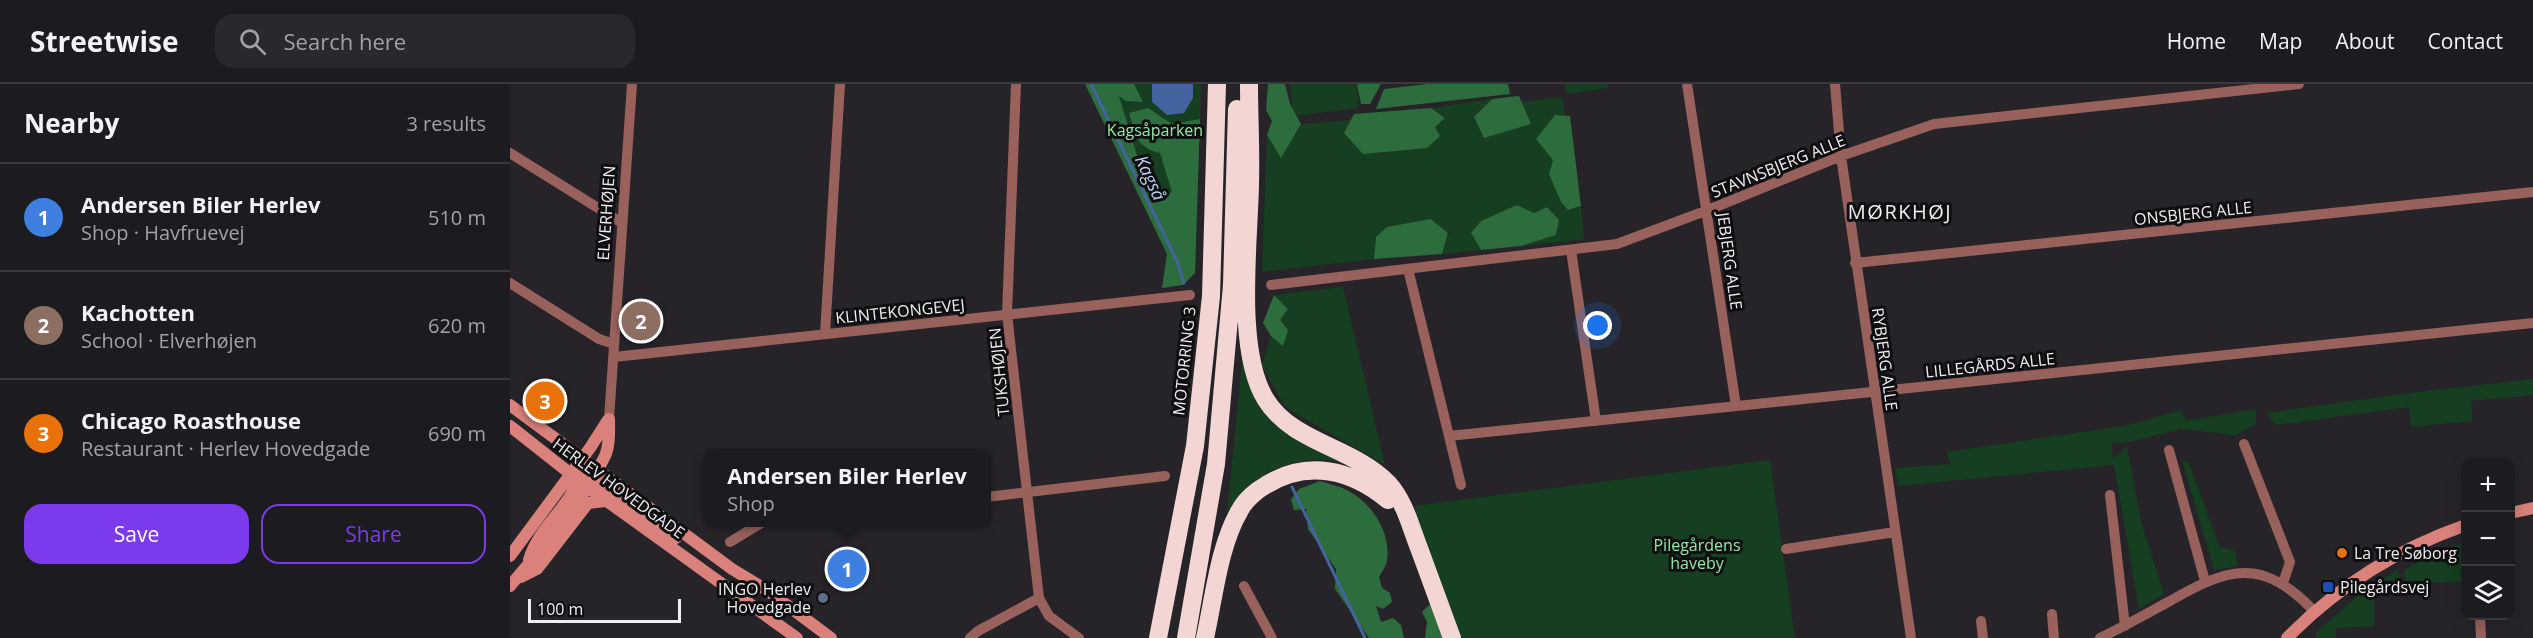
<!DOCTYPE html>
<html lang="en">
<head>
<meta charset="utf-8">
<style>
  :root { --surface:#1c1b1f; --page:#29282c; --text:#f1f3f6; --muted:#a0a1a4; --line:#3a393d; --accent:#7c3aed }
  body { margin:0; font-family:"Open Sans",sans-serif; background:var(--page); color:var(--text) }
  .controls { position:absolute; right:18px; bottom:18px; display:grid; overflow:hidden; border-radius:12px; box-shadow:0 3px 15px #0003 }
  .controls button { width:54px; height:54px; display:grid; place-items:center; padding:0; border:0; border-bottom:2px solid var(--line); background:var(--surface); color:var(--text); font:30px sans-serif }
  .scale { position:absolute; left:18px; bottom:15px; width:153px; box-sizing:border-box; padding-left:6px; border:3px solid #f0eef1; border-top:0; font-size:16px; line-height:21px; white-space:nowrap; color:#f0eef1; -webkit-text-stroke:4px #0f0e10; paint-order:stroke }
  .you { position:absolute; left:1088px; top:242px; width:21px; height:21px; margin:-15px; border:4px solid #fff; border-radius:50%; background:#1a73e8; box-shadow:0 0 0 9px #1a73e833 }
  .badge { display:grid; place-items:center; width:39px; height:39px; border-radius:50%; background:var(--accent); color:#fff; font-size:20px; font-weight:700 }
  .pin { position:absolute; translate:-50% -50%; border:3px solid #fff; box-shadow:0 2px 6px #0006 }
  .popup { position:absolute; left:193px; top:365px; width:288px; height:78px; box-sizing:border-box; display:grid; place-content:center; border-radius:12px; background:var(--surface); filter:drop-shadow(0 2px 4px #0005); font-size:20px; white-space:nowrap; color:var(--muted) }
  .popup b { font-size:22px; color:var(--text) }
  .popup::after { content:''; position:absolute; left:50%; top:100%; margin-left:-12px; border:12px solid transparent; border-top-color:var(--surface) }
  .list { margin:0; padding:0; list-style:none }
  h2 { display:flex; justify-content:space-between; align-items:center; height:78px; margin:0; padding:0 24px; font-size:26px }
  h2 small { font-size:20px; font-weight:400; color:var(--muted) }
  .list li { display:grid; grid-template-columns:39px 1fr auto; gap:18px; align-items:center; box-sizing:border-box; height:108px; padding:0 24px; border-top:2px solid var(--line) }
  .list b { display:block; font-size:22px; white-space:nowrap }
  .list p { margin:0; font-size:20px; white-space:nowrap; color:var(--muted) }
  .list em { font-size:20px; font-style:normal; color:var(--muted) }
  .actions { display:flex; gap:12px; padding:18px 24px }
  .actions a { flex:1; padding:14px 0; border:2px solid var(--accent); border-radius:18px; text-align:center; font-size:21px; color:var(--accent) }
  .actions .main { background:var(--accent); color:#fff }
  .icon { flex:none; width:33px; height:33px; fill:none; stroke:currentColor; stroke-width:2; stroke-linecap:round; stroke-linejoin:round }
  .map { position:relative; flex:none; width:2023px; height:554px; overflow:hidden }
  header { display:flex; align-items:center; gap:36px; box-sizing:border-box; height:84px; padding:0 30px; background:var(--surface); border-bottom:2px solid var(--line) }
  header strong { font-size:28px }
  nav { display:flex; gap:33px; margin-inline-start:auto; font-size:21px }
  .search { width:420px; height:54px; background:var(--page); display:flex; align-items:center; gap:15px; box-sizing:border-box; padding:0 21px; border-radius:18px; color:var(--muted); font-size:22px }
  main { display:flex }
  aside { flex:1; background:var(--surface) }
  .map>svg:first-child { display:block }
  .green { fill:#163e20 }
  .forest { fill:#2d6d3d }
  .water { fill:#44649f }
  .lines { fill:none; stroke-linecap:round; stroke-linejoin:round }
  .stream { stroke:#44649f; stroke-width:3 }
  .street { stroke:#98615c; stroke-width:10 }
  .secondary { stroke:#d9817a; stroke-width:12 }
  .highway { stroke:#f3d6d3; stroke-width:18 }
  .food-dot { fill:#e8710a; stroke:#0f0e10; stroke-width:2 }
  .transit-dot { fill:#1a4fb4; stroke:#0f0e10; stroke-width:2 }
  .service-dot { fill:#5c6f8a; stroke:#0f0e10; stroke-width:2 }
  .labels { text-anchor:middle; stroke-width:6; stroke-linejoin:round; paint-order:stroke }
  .park-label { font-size:16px; fill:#91eaa2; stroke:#0f0e10 }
  .street-label { font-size:16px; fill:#f0eef1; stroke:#0f0e10 }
  .poi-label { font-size:16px; fill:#f0eef1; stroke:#0f0e10; text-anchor:start }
  .water-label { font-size:18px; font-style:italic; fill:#bfd3f5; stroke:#0f0e10 }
  .quarter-label { font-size:20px; letter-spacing:1.5px; fill:#f0eef1; stroke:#0f0e10 }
</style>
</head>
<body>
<header>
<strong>Streetwise</strong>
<div class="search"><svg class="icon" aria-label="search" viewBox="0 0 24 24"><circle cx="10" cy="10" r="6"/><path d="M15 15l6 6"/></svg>Search here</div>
<nav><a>Home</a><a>Map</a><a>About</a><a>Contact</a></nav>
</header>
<main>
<aside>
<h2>Nearby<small>3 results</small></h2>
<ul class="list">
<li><span class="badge" style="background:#3f7fe0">1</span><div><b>Andersen Biler Herlev</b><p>Shop · Havfruevej</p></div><em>510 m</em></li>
<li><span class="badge" style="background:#8d6e63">2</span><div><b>Kachotten</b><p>School · Elverhøjen</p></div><em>620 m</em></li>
<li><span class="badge" style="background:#e8710a">3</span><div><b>Chicago Roasthouse</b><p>Restaurant · Herlev Hovedgade</p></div><em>690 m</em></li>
</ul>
<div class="actions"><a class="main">Save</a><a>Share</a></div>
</aside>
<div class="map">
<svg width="2023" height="554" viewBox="0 0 2023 554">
  <rect width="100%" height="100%" fill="#262429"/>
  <path class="green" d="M 575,0 L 691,0 L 685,189 L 673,201 L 652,204 L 657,170 Z
    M 780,0 L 846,0 L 849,24 L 783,32 Z
    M 1055,0 L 1098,0 L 1098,4 L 1056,10 Z
    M 1052,13 L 1055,31 L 1045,31 L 1027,55 L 1043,76 L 1058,126 L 1071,122 L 1074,155 L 1011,162 L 1047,151 L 1049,136 L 1024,129 L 961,149 L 971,166 L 932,170 L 939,149 L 921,135 L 866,153 L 864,175 L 752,188 L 757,51 L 771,73 L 791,40 L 841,36 L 834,49 L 924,43 L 935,35 L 921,24 L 982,15 L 964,33 L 974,54 L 1020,40 L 1011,18 Z
    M 833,203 L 875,381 L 775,323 L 752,281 L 761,252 L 773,261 L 770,236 L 778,225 L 764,211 Z
    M 733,270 L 742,301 L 838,381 C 800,368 754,381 729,414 C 723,421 720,431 716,438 Z
    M 2023,295 L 2023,311 L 1961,317 L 1963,337 L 1901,343 L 1899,323 L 1766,341 L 1756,329 L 1900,309 Z
    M 1746,325 L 1746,340 L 1726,351 L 1670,345 L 1623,357 L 1602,359 L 1603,374 L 1617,363 L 1632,441 L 1654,510 L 1629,525 L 1604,381 L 1388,402 L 1385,384 L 1441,380 L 1436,368 L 1614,342 L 1672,326 L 1676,337 Z
    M 1260,376 L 1285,554 L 948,554 L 904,422 Z
    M 1672,376 L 1679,379 L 1709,462 L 1725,467 L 1728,482 L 1704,486 Z
    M 1955,458 L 1955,498 L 1896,498 L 1894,486 L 1928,468 Z
    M 1887,486 L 1891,495 L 1877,501 L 1864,514 L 1864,542 L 1826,544 L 1826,554 L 1806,554 L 1806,549 L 1850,510 Z"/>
  <path class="forest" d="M 575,0 L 624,0 L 633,18 L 616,17 L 609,12 L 630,81 L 648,116 L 662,108 L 650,69 C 625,63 626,51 619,29 L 638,24 L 662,40 L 690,35 L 685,189 L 673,201 L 652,204 L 657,170 Z
    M 758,0 L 775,0 L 780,20 L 791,40 L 771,74 L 757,51 L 762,37 L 756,26 Z
    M 847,0 L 871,0 L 860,20 L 851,20 Z
    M 917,0 L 998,0 L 1000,10 L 866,25 L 874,5 Z
    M 1009,12 L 1021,40 L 974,54 L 964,33 L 982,15 Z
    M 921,24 L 935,34 L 925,43 L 930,52 L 917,64 L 853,70 L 834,49 L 844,30 Z
    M 1045,31 L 1060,32 L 1071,122 L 1058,126 L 1051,118 L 1039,90 L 1043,76 L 1026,55 Z
    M 1007,121 L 1024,129 L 1037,123 L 1049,136 L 1046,151 L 1011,162 L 971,166 L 961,149 L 971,137 Z
    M 921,135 L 938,149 L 932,170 L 864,175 L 866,153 L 877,143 Z
    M 764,211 L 778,225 L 770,236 L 778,246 L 773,262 L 761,252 L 753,239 Z
    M 810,397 C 819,400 829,402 837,406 C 862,419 881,448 877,476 C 876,482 872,488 869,493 L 872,504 L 880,509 L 882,518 L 873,525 L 866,522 L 871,538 L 883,534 L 891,541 L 894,554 L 859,554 L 825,505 L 826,485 L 798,445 L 796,425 L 784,426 L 781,415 L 789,405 Z
    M 922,518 L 934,554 L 915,554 L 917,538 L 912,528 Z"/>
  <path class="water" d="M 642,0 L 683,0 L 683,14 L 674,29 L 657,31 L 642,18 Z"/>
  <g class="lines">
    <path class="stream" d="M 581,0 L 667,177 L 674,199
      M 782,403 L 855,554"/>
    <path class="street" d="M 506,0 L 497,230 L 517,408 L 529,514 L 539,532 L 569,554
      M 1177,0 L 1226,322
      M 1325,0 L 1331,72 L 1401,554
      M 0,69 L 112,139
      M 1061,166 L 1086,337
      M 1345,179 L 2023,108
      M 898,185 L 951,401
      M 0,199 L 89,255 L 104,260
      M 761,201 L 1107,160 L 1198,126 L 1331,72 L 1424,40 L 1789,0
      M 315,250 L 330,0
      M 104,273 L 680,211
      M 99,335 L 122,0
      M 939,352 L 2023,239
      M 1734,360 L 1780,478 L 1773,499
      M 1659,366 L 1695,497
      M 1600,411 L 1615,542
      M 476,413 L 655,392
      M 220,458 L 253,438
      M 1276,465 L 1385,448
      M 734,502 L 762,554
      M 1542,530 L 1544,554
      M 1970,532 L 1971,554
      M 1471,537 L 1473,554
      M 460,554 L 468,547 L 529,514
      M 1590,554 C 1613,543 1636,530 1660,517 C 1719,483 1752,473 1804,527"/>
    <path class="secondary" d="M 0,321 L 222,485 L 258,507 L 321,554
      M 0,342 L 76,402 L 287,554
      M 60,391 L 67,388 L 77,389 L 166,454
      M 2000,429 L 2023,424
      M 0,472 L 80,364 L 98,336
      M 19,476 C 28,443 63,421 69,391
      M 11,493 L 27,485 L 78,419 L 95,417
      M 0,502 C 33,463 73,418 95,372 C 100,361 99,347 99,335
      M 1777,554 C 1828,502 1887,465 1956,441"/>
    <path class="highway" d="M 739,0 C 739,33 741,67 740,100 C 739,158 725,267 756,316 C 783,359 841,362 878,399 C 895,418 900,441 909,464 C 920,494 931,524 942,554
      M 648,554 L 685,362 L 701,212 L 707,0
      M 676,554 L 706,380 L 722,201 L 727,25
      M 695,554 C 704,514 709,461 730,426 C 735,416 747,406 756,401 C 798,375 842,386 878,416"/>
  </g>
  <circle class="food-dot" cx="1832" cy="469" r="6"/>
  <rect class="transit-dot" x="1812" y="497" width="12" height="12" rx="3"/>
  <circle class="service-dot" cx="313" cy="514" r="6"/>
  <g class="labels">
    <g class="park-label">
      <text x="645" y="52">Kagsåparken</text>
      <text x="1187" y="467">Pilegårdens<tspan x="1187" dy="18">haveby</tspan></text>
    </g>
    <g class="street-label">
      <text transform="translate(1268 82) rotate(-22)" y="6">STAVNSBJERG ALLE</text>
      <text transform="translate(96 129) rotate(-86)" y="6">ELVERHØJEN</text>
      <text transform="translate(1683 129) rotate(-6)" y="6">ONSBJERG ALLE</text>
      <text transform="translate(1220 177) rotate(82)" y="6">JEBJERG ALLE</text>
      <text transform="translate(390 227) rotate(-6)" y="6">KLINTEKONGEVEJ</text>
      <text transform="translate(1375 275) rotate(82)" y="6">RYBJERG ALLE</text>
      <text transform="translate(674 277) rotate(-84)" y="6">MOTORRING 3</text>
      <text transform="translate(1480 281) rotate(-6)" y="6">LILLEGÅRDS ALLE</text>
      <text transform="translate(489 288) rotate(-96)" y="6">TUKSHØJEN</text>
      <text transform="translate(109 404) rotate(36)" y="6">HERLEV HOVEDGADE</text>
    </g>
    <g class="poi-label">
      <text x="1844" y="475">La Tre Søborg</text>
      <text x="1830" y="509">Pilegårdsvej</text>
      <text x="301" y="511" text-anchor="end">INGO Herlev<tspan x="301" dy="18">Hovedgade</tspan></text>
    </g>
    <g class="water-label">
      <text transform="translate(640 94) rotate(65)" y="6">Kagså</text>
    </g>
    <g class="quarter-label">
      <text x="1390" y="135">MØRKHØJ</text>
    </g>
  </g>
</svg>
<div class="controls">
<button>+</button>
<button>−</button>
<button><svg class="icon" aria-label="layers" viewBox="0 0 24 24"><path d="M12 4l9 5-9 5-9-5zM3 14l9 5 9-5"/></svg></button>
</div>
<div class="scale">100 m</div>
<div class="you"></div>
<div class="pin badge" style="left:337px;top:485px;background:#3f7fe0">1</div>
<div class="popup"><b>Andersen Biler Herlev</b>Shop</div>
<div class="pin badge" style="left:131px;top:237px;background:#8d6e63">2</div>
<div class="pin badge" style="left:35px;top:317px;background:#e8710a">3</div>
</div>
</main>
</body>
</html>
